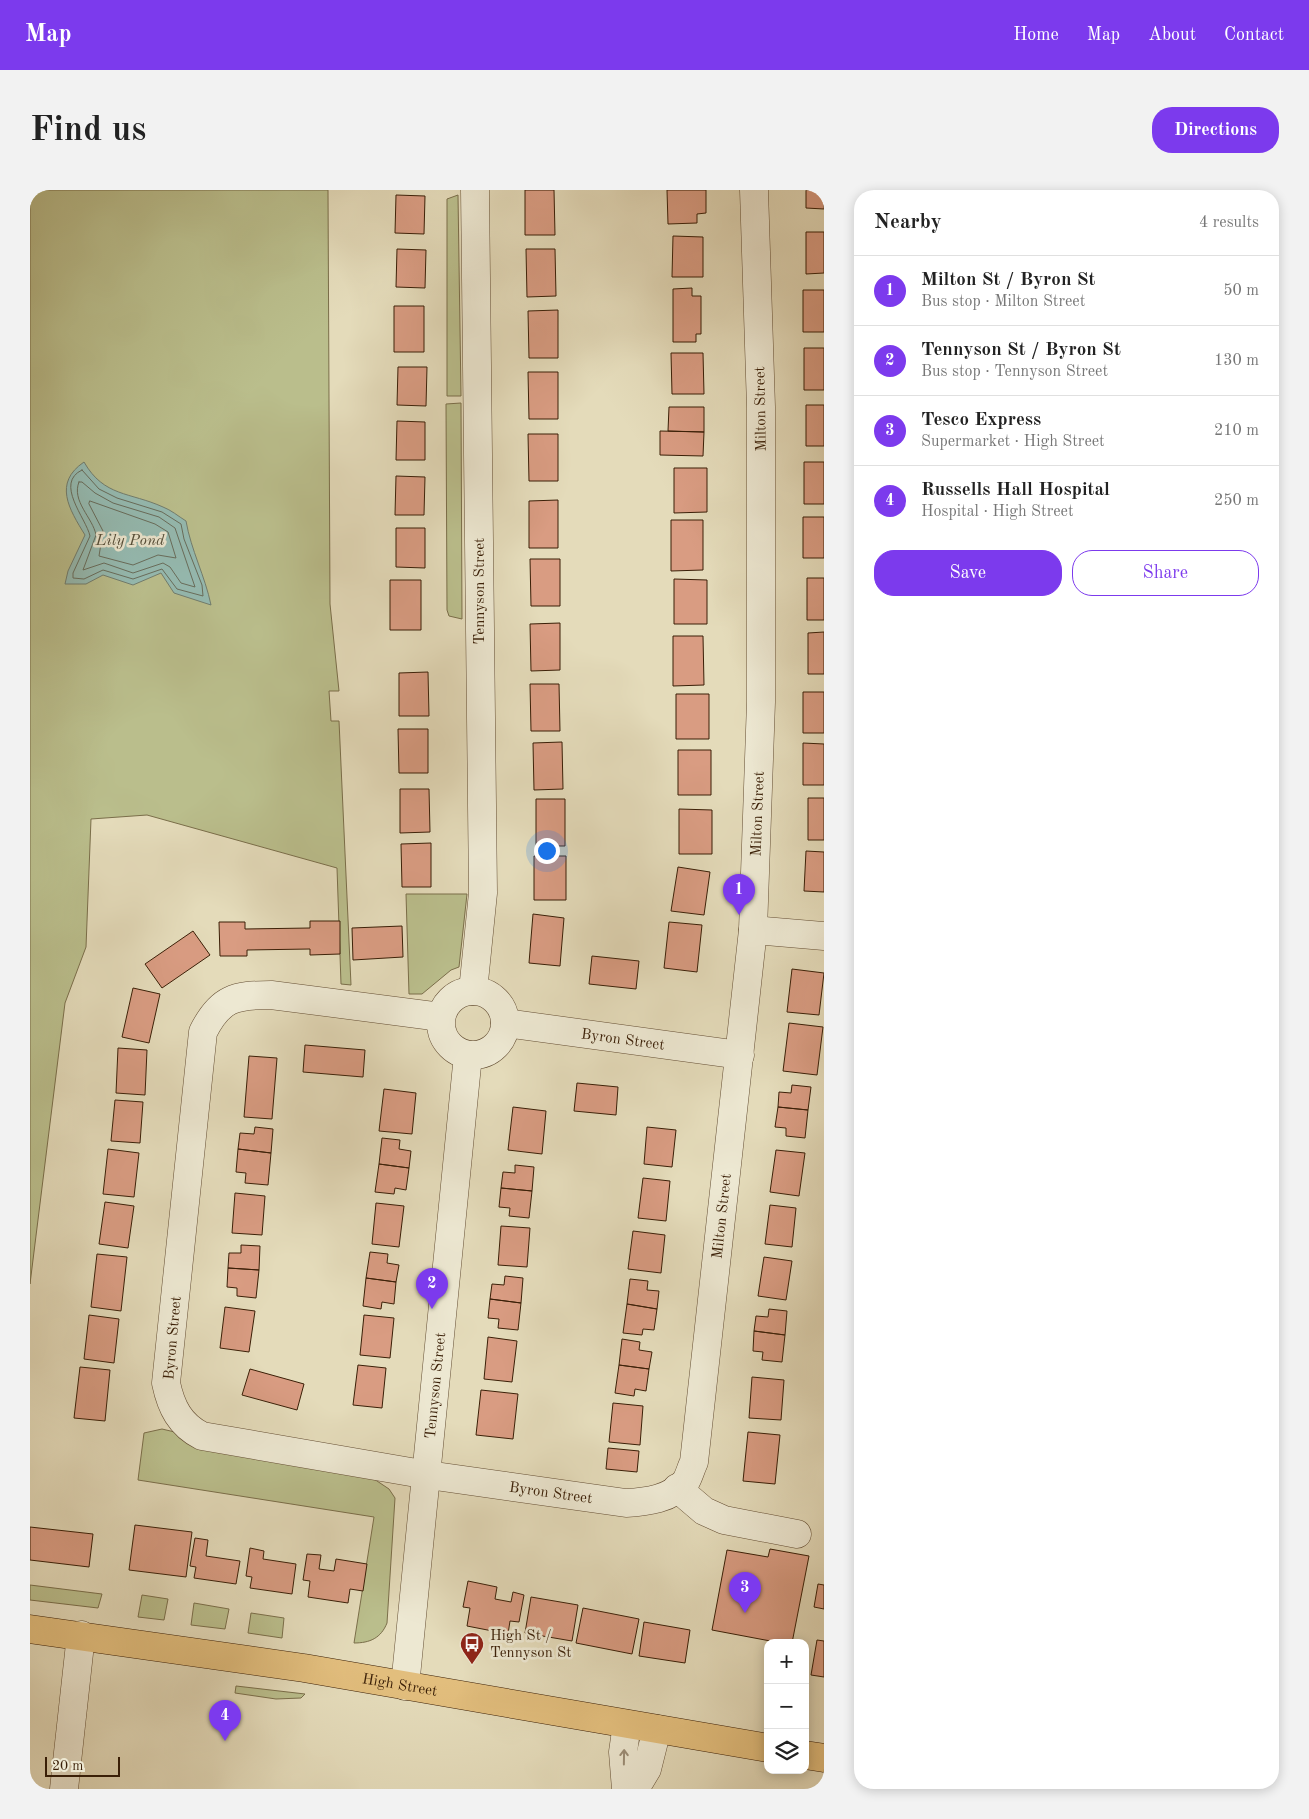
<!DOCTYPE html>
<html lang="en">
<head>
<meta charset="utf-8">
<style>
  :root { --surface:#fff; --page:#f2f2f2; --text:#222; --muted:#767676; --line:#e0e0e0; --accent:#7c3aed }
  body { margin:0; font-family:"Old Standard TT",serif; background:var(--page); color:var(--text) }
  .controls { position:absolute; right:15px; bottom:15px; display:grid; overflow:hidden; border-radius:10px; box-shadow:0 2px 12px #0003 }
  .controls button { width:45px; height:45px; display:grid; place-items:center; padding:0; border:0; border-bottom:1px solid var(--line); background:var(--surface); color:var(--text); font:25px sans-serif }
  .scale { position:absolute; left:15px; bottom:12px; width:75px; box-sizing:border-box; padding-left:5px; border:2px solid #3a1f07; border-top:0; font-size:14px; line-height:18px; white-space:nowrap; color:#3a1f07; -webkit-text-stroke:4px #ede8d2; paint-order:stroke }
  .you { position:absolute; left:516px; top:660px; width:18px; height:18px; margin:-12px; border:4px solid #fff; border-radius:50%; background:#1a73e8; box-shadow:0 0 0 8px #1a73e833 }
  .badge { display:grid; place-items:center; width:32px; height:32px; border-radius:50%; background:var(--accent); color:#fff; font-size:16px; font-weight:700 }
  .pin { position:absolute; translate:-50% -41px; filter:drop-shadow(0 1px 2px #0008) }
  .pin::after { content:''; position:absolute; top:26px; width:18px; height:15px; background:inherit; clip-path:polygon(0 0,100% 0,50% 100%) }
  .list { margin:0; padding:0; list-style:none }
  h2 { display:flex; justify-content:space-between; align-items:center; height:65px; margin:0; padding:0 20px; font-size:21px }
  h2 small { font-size:16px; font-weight:400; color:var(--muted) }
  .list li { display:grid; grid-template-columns:32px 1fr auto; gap:15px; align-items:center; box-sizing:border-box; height:70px; padding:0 20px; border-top:1px solid var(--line) }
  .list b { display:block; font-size:19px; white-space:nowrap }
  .list p { margin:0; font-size:16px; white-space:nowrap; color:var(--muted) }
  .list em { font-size:16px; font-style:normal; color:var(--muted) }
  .actions { display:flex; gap:10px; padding:15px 20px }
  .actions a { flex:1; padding:11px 0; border:1px solid var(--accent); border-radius:20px; text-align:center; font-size:18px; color:var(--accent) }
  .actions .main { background:var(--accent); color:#fff }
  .icon { flex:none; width:28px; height:28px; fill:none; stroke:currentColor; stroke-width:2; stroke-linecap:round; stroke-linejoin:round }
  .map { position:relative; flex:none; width:794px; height:1599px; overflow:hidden; border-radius:20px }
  header { display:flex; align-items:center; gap:30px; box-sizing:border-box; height:70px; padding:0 25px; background:var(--accent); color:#fff }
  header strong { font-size:24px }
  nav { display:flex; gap:28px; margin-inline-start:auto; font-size:18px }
  .intro { display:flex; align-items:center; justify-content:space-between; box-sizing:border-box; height:120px; padding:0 30px }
  h1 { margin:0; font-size:35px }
  .button { padding:12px 22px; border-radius:20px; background:var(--accent); color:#fff; font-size:18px; font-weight:700 }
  main { display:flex; gap:30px; padding:0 30px }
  aside { flex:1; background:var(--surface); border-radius:20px; box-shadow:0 2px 12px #0003 }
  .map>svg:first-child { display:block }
  .green { fill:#babe8c; stroke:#7a6e4a }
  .water { fill:#95bbb2; stroke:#717d6e }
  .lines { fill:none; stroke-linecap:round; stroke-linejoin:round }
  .shore { stroke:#686d5c; stroke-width:1 }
  .building { fill:#d99c82; stroke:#3a1f07 }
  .minor-casing { stroke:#644e34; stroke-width:29 }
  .major-casing { stroke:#3a1f07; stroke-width:29 }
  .minor { stroke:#ede8d2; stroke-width:28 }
  .major { stroke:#e2be7d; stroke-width:28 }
  .oneway { stroke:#9c8e77 }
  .labels { text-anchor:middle; stroke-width:5; stroke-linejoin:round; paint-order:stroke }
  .street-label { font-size:15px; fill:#3a1f07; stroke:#ede8d2 }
  .poi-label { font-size:15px; fill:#3a1f07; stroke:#ede8d2; text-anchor:start }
  .water-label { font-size:16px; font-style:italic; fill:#554e3a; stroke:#ede8d2 }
</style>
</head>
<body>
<header>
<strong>Map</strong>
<nav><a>Home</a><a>Map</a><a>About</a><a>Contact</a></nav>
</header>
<div class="intro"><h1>Find us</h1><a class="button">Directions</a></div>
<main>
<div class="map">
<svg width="794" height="1599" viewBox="0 0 794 1599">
  <rect width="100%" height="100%" fill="#e4dbba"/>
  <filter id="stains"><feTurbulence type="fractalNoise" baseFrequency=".004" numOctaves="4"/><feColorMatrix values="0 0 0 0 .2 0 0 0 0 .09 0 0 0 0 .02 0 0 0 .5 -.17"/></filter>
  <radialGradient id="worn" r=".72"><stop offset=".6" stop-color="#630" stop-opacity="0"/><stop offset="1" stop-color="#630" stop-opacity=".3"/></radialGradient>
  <path class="green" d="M 0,0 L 298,0 L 300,414 L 309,501 L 299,501 L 301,531 L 309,531 L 321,795 L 311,794 L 307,678 L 117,625 L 61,629 L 56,757 L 35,813 L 0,1094 Z
    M 428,5 L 431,206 L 417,206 L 417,9 Z
    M 431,213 L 432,429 L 419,426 L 417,420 L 416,214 Z
    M 376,704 L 437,704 L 429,777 L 421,780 L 392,804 L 379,804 Z
    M 132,1239 L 344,1289 L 359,1299 L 365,1308 L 357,1433 C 351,1448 340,1453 324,1453 L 344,1327 L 108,1290 L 114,1243 Z
    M 0,1395 L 72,1404 L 68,1418 L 0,1410 Z
    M 112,1405 L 138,1409 L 134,1430 L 108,1427 Z
    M 164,1413 L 199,1419 L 195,1439 L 161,1435 Z
    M 221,1423 L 254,1428 L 252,1448 L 218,1443 Z
    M 206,1496 L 275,1504 L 271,1508 L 246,1509 L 205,1503 Z"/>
  <path class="water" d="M 54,272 C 74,307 100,302 133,317 C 141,320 148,326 156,331 C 161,360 175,386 181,415 L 144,403 L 131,383 L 103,395 L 73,385 L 56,394 L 35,394 L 38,381 L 55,345 C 39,319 23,293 54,272 Z"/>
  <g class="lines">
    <path class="shore" d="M 52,280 L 69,299 L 87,308 L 132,322 L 151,334 L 154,349 L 172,395 L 173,406 L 147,399 L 132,379 L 103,389 L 73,380 L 54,389 L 43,388 L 43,383 L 60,346 C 56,328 24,293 52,280 Z
      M 49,292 L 52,292 L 65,303 L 83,313 L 129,327 L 145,338 L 165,397 L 151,393 L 140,377 L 133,373 L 103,383 L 74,373 L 53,380 L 66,345 C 63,328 41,311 49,292 Z
      M 60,311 L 125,334 L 138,342 L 146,368 L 128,365 L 103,375 L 69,366 L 73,341 L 59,314 Z"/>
  </g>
  <path class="building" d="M 495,0 L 524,0 L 525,45 L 495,45 Z
    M 637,0 L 676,0 L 676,23 L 667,24 L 667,33 L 638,34 Z
    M 776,0 L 794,0 L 794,19 L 776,18 Z
    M 366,5 L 395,6 L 394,44 L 365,43 Z
    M 776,42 L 794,42 L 794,83 L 776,84 Z
    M 643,46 L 673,47 L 673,87 L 642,87 Z
    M 367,59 L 396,60 L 395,98 L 366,97 Z
    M 496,59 L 525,59 L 526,106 L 497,107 Z
    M 662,98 L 662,106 L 671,106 L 671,144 L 666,144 L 666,152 L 643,152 L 643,99 Z
    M 773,100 L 794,100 L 794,142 L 773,142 Z
    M 364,116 L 394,116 L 394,162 L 364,162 Z
    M 528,120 L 528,168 L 499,168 L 498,121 Z
    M 774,158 L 794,158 L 794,200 L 774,200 Z
    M 641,163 L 673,163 L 674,204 L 642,204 Z
    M 368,177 L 397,177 L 396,216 L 367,215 Z
    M 498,182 L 528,182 L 528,229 L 499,229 Z
    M 776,215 L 794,215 L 794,256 L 776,256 Z
    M 639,217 L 674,217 L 674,242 L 638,241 Z
    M 367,231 L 395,232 L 395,270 L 366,270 Z
    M 630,241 L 674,242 L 673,266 L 630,265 Z
    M 498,244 L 528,244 L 528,291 L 499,291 Z
    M 774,272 L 794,272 L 794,314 L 774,314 Z
    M 644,278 L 677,278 L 677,322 L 644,323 Z
    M 366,286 L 395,287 L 394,325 L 365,325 Z
    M 528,310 L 528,358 L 499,358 L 499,311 Z
    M 773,327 L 794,327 L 794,368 L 773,368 Z
    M 641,330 L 673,330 L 673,380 L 641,381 Z
    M 366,338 L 395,338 L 395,378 L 366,377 Z
    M 500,369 L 530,369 L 530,416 L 501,416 Z
    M 777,388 L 794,388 L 794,430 L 777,430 Z
    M 644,389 L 677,390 L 677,434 L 644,434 Z
    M 360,390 L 391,390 L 391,440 L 360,440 Z
    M 530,433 L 530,480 L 501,481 L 500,434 Z
    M 794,442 L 794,484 L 778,484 L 778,443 Z
    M 643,446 L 673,446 L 674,495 L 643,496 Z
    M 398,482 L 399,526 L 369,526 L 369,483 Z
    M 500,494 L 529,494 L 530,541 L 501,541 Z
    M 773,502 L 794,502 L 794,543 L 773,543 Z
    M 646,504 L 679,504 L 679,549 L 646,549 Z
    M 368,539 L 398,539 L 398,583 L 369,583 Z
    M 532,552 L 533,599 L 504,600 L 503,553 Z
    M 773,553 L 794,554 L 794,595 L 773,595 Z
    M 648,560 L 681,560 L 681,605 L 648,605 Z
    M 370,599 L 399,599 L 400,642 L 370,643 Z
    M 778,608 L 794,608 L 794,650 L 778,650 Z
    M 506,609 L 535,609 L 535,656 L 506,656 Z
    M 649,619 L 682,620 L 682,664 L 649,664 Z
    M 401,653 L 401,697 L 372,697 L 371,654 Z
    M 776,661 L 794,662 L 794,702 L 774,701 Z
    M 504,666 L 536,666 L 536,710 L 504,710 Z
    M 648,677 L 680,682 L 674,725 L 641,721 Z
    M 503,724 L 534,728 L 530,776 L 499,773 Z
    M 280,731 L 310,731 L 310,764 L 280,765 L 280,759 L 217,760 L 217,766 L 190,766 L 189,732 L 215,732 L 215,739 L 280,738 Z
    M 639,732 L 672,735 L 667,782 L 634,778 Z
    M 372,736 L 373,767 L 323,770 L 322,738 Z
    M 163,741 L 180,765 L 132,798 L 115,774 Z
    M 562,766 L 609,771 L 606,799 L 559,794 Z
    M 762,779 L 794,783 L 789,825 L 757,822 Z
    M 103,798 L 130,804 L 119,853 L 92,847 Z
    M 759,833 L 793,837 L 787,885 L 753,881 Z
    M 275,855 L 335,860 L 333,887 L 273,882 Z
    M 88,858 L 117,860 L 115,905 L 86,903 Z
    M 219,866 L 247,868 L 242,929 L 214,927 Z
    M 547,893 L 588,897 L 586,925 L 544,921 Z
    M 762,895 L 781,897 L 778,920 L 748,917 L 749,902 L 761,903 Z
    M 354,899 L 386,903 L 382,944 L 349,941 Z
    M 85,910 L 113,912 L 110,953 L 81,951 Z
    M 483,917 L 516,921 L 512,964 L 478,960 Z
    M 748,917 L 778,920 L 775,948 L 756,946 L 756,938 L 745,937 Z
    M 225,937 L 243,939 L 241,963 L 208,959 L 210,943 L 224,944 Z
    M 617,937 L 646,940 L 642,977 L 614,974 Z
    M 352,948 L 370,950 L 369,959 L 381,961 L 379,978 L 349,974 Z
    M 78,959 L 109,963 L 104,1007 L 73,1004 Z
    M 208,959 L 241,963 L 238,995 L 215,993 L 216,983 L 206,982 Z
    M 746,960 L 775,963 L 769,1006 L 740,1002 Z
    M 349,974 L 379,978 L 376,1000 L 365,998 L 364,1004 L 345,1002 Z
    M 485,975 L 504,977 L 502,1001 L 471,998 L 473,982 L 485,983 Z
    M 613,988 L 640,991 L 636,1031 L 608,1028 Z
    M 471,998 L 502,1001 L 499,1028 L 479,1026 L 480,1018 L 469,1017 Z
    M 205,1003 L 235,1006 L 232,1045 L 202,1043 Z
    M 75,1012 L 104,1016 L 98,1058 L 69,1054 Z
    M 346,1013 L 374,1016 L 369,1057 L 342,1054 Z
    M 740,1015 L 766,1018 L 762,1057 L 735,1054 Z
    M 471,1036 L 500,1038 L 497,1077 L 468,1075 Z
    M 603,1041 L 635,1045 L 631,1083 L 598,1079 Z
    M 211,1055 L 230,1056 L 229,1080 L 198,1078 L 199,1063 L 211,1063 Z
    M 340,1062 L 358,1064 L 357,1073 L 369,1075 L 366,1092 L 336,1088 Z
    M 67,1064 L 97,1067 L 91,1121 L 61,1117 Z
    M 734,1067 L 762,1071 L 756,1110 L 728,1106 Z
    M 198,1078 L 229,1080 L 226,1108 L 207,1106 L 207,1098 L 197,1097 Z
    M 475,1086 L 493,1088 L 491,1113 L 460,1109 L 462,1094 L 474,1095 Z
    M 336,1088 L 366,1092 L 364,1114 L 352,1112 L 351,1119 L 333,1116 Z
    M 600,1089 L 618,1091 L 617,1100 L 629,1101 L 627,1119 L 597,1114 Z
    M 460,1109 L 491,1113 L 488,1140 L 468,1138 L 469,1129 L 458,1128 Z
    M 597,1114 L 627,1119 L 624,1140 L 613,1139 L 612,1145 L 593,1143 Z
    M 195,1117 L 225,1121 L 219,1162 L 190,1158 Z
    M 739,1119 L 757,1121 L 755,1145 L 724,1141 L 726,1126 L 738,1127 Z
    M 59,1125 L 89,1129 L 84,1173 L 54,1169 Z
    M 334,1125 L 364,1128 L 360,1168 L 330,1165 Z
    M 724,1141 L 755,1145 L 752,1172 L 732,1170 L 733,1162 L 723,1161 Z
    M 458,1147 L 487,1151 L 482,1192 L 454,1189 Z
    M 592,1149 L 610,1152 L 609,1160 L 622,1162 L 619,1179 L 589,1175 Z
    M 328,1175 L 356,1178 L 352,1218 L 323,1215 Z
    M 589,1175 L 619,1179 L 616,1201 L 605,1199 L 604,1206 L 585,1203 Z
    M 50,1177 L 80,1180 L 75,1231 L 44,1228 Z
    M 220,1179 L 274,1194 L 267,1220 L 212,1205 Z
    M 722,1187 L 754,1190 L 751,1230 L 719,1228 Z
    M 451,1200 L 488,1204 L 483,1249 L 446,1245 Z
    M 583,1213 L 613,1216 L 610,1255 L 579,1252 Z
    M 718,1242 L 750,1245 L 745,1294 L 713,1291 Z
    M 578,1258 L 609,1261 L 607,1282 L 576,1279 Z
    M 105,1335 L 162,1342 L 156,1387 L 99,1380 Z
    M 0,1337 L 63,1344 L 59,1377 L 0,1370 Z
    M 165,1348 L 178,1350 L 176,1366 L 210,1371 L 206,1394 L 164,1388 L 166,1377 L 160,1376 Z
    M 220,1358 L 234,1361 L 233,1369 L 266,1374 L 262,1404 L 220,1398 L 222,1387 L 216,1386 Z
    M 740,1359 L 779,1366 L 762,1453 L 751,1453 L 682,1440 L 697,1360 L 738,1367 Z
    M 277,1364 L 291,1365 L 289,1379 L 304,1381 L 306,1369 L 337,1374 L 333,1401 L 320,1399 L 318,1413 L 278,1407 L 280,1391 L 273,1390 Z
    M 438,1391 L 467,1397 L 465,1409 L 481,1412 L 483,1402 L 494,1405 L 489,1432 L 480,1431 L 478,1444 L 437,1436 L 440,1418 L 433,1417 Z
    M 788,1394 L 794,1395 L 794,1419 L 784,1417 Z
    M 501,1407 L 548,1415 L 542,1451 L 495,1443 Z
    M 553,1418 L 609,1429 L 602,1464 L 546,1453 Z
    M 614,1432 L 660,1440 L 655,1473 L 609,1466 Z
    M 787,1450 L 794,1451 L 794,1487 L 781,1485 Z"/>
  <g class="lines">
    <g class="minor-casing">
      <g id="minor">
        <path d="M 723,740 L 794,746"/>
        <path d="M 443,801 L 453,703 L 445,0"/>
        <circle cx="443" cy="833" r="32"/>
        <path id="s1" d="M 411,827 L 241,805 C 205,805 190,808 173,842 L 136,1193 C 141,1217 150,1235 172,1246 L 398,1285 L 596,1313 C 616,1312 642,1309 656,1291 C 659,1286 661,1278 664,1272 L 723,740 L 731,512 L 731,217 L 724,0"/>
        <path id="s2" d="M 475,833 L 710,865"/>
        <path d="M 647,1298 L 674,1321 L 694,1330 L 767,1344"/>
        <path id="s3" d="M 375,1496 L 438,865"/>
        <path d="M 34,1599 L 51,1445"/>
        <path d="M 596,1599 L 593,1562 L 597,1534"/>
        <path d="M 605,1599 L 617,1579 L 627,1539"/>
      </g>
    </g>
    <g class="major-casing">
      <g id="major">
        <path id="s4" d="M 0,1439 L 274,1478 L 738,1558"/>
        <path d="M 775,1565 L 794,1568"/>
      </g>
    </g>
    <use href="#minor" class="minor"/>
    <use href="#major" class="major"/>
  </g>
  <defs><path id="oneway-shaft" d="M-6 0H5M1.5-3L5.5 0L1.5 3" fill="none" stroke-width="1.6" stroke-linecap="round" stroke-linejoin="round" transform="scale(1.25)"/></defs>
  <use class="oneway" href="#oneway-shaft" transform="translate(594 1567) rotate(-89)"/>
  <defs>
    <g id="bus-pin" transform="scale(1.25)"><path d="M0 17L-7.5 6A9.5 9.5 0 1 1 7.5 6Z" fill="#8f2418" stroke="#ede8d2"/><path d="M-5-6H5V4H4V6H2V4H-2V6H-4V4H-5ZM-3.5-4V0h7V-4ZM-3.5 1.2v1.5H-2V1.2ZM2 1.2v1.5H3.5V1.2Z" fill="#fff"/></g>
  </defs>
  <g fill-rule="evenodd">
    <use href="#bus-pin" x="442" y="1454"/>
  </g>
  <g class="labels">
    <g class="street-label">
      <text transform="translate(730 219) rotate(-91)" y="5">Milton Street</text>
      <text transform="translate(449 401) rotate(-90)" y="5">Tennyson Street</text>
      <text dy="5" stroke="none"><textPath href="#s1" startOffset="1842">Milton Street</textPath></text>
      <text dy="5" stroke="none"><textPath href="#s2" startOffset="119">Byron Street</textPath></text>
      <text dy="5" stroke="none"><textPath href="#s1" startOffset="1438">Milton Street</textPath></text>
      <text transform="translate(142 1148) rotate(-85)" y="5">Byron Street</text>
      <text dy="5" stroke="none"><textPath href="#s3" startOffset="302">Tennyson Street</textPath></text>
      <text dy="5" stroke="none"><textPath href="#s1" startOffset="1028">Byron Street</textPath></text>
      <text dy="5" stroke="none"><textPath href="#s4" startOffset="374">High Street</textPath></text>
    </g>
    <g class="poi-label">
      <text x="460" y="1450">High St /<tspan x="460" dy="17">Tennyson St</tspan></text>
    </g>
    <g class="water-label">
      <text x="100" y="355">Lily Pond</text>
    </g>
  </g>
  <rect width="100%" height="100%" filter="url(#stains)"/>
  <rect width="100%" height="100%" fill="url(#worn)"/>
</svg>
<div class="controls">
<button>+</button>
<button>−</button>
<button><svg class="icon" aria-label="layers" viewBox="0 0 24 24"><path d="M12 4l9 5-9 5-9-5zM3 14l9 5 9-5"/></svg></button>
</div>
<div class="scale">20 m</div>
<div class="you"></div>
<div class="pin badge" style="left:709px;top:725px">1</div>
<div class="pin badge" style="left:402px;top:1119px">2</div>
<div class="pin badge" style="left:715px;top:1423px">3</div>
<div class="pin badge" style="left:195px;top:1551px">4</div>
</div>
<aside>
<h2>Nearby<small>4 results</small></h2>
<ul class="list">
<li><span class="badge">1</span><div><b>Milton St / Byron St</b><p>Bus stop · Milton Street</p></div><em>50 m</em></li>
<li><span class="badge">2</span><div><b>Tennyson St / Byron St</b><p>Bus stop · Tennyson Street</p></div><em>130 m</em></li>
<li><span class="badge">3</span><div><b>Tesco Express</b><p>Supermarket · High Street</p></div><em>210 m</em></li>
<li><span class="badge">4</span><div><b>Russells Hall Hospital</b><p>Hospital · High Street</p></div><em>250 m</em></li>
</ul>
<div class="actions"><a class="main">Save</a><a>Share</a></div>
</aside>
</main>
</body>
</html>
